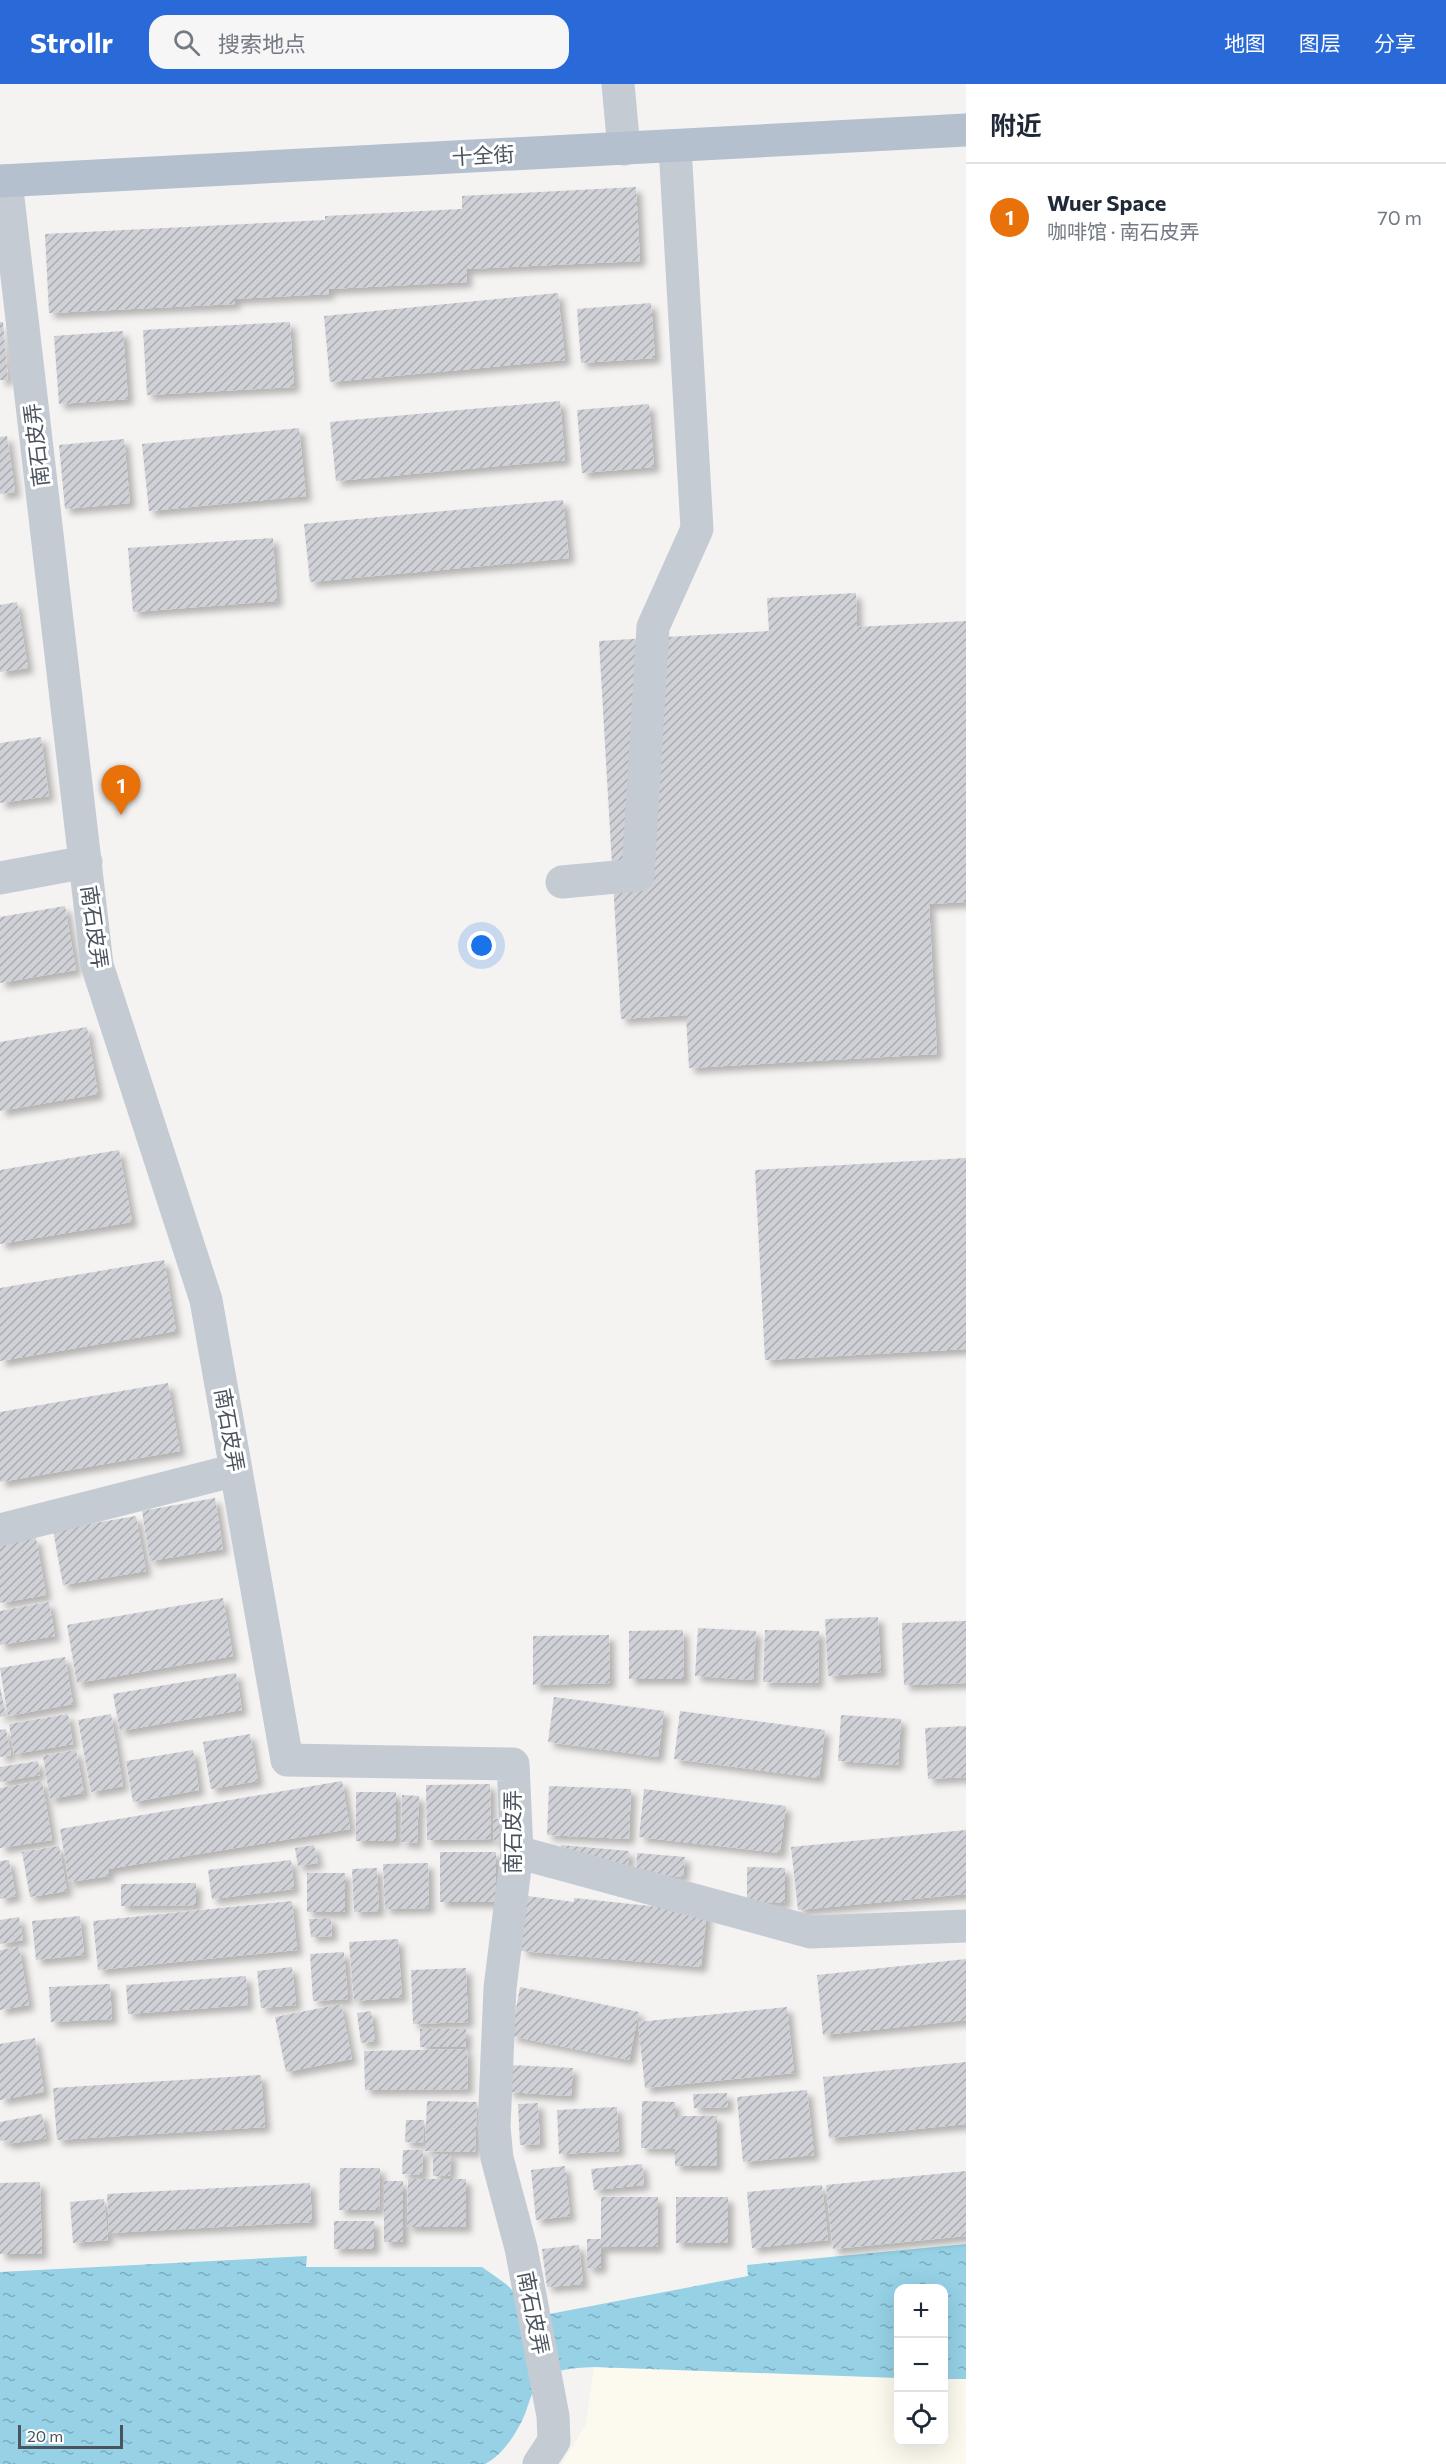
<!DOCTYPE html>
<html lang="zh">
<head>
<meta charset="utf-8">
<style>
  :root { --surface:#fff; --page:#f6f6f7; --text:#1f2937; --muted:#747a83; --line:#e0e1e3; --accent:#296ad8 }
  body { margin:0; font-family:Commissioner,"Noto Sans SC",sans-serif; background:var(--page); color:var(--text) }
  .controls { position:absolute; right:18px; bottom:18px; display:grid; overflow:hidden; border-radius:12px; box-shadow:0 6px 24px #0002 }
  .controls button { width:54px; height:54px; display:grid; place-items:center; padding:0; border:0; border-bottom:2px solid var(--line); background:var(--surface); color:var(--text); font:30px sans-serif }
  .scale { position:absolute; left:18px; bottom:15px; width:105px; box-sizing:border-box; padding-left:6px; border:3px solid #4b545e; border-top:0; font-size:16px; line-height:21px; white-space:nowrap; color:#4b545e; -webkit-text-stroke:4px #fff; paint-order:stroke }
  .you { position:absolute; left:482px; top:862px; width:21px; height:21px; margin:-15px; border:4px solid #fff; border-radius:50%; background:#1a73e8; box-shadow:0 0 0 9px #1a73e833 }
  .badge { display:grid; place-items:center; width:39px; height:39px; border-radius:50%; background:var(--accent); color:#fff; font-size:20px; font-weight:700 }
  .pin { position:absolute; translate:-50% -50px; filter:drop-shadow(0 2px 3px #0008) }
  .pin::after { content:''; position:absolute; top:32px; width:21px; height:18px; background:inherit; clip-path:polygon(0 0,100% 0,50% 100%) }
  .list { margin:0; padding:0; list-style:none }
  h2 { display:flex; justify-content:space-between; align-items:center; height:78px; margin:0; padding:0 24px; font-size:26px }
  h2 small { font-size:20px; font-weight:400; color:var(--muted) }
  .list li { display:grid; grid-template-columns:39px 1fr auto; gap:18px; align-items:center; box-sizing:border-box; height:108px; padding:0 24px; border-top:2px solid var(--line) }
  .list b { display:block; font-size:22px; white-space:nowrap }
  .list p { margin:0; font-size:20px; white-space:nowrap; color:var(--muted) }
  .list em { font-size:20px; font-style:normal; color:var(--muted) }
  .icon { flex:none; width:33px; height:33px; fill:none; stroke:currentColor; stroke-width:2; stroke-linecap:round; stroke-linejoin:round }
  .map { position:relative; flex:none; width:966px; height:2380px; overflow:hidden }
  header { display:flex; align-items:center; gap:36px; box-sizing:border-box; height:84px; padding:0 30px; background:var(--accent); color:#fff }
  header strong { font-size:28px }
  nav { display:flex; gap:33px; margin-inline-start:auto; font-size:21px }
  .search { width:420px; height:54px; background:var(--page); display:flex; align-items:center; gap:15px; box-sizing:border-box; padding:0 21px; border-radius:18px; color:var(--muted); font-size:22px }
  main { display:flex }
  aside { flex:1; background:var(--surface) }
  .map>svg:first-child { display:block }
  .commercial { fill:#fcf9ef }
  .water { fill:url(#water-ripples) }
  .building { fill:url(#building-hatch); filter:url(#shadow) }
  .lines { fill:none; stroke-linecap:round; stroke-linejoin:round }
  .minor { stroke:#c4cbd2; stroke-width:33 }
  .major { stroke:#b4c0ce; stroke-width:33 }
  .labels { text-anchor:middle; stroke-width:6; stroke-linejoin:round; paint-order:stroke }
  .street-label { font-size:21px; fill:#4b545e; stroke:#fff }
</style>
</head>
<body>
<header>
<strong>Strollr</strong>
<div class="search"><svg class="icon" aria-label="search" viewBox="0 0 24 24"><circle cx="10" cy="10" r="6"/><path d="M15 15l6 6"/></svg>搜索地点</div>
<nav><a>地图</a><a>图层</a><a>分享</a></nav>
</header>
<main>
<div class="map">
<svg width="966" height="2380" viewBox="0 0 966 2380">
  <defs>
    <pattern id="water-ripples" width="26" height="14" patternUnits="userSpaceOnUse" patternTransform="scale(1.5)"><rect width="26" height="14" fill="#96d1e6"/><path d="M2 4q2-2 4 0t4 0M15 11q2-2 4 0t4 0" fill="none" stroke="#7cacbe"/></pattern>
    <pattern id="building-hatch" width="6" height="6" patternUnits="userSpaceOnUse" patternTransform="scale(1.5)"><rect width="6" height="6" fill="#d0d1d6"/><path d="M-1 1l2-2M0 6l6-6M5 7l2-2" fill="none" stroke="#abacb1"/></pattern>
    <filter id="shadow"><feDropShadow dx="5.5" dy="5.5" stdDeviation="3" flood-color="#0004"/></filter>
  </defs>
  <rect width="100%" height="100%" fill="#f4f3f2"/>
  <path class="commercial" d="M 594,2283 L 898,2294 L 898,2358 L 944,2358 L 944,2295 L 966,2295 L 966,2380 L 562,2380 L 586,2340 Z"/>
  <path class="water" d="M 966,2160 L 966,2295 L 944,2295 L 944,2204 L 898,2204 L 898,2294 L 594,2283 C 579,2284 557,2284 544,2294 C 532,2303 530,2317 525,2330 C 517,2349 503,2371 485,2380 L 0,2380 L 0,2188 L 307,2172 L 306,2183 L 482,2183 L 506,2200 L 539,2232 L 748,2192 L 747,2181 Z"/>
  <path class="building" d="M 636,103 L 640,177 L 466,185 L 467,198 L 329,205 L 329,210 L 235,215 L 235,220 L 49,229 L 45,150 L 325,136 L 325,132 L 462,125 L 462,112 Z
    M 558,209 L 565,276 L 330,298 L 324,232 Z
    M 651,219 L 655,274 L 581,279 L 577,225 Z
    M 0,238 L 3,238 L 8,296 L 0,296 Z
    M 290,238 L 294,303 L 147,311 L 143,246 Z
    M 123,247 L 128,315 L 59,320 L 54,252 Z
    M 560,317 L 565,376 L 336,397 L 330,338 Z
    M 649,320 L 654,383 L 582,389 L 577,326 Z
    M 299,344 L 306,412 L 149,427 L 142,360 Z
    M 7,352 L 15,408 L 0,410 L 0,353 Z
    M 124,355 L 130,419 L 65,425 L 59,361 Z
    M 563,416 L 569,474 L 310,498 L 304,440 Z
    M 273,454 L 277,517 L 133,528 L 128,464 Z
    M 856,509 L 857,543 L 966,537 L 966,818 L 929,820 L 937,970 L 689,984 L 686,931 L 621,935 L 599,557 L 769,547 L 767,514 Z
    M 17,518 L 28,584 L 0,588 L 0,521 Z
    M 41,653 L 49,712 L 0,719 L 0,659 Z
    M 65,822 L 76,886 L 0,899 L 0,833 Z
    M 87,943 L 98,1010 L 0,1027 L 0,958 Z
    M 119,1066 L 132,1138 L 0,1160 L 0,1086 Z
    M 966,1074 L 966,1265 L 765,1276 L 755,1086 Z
    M 164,1176 L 176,1247 L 0,1277 L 0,1204 Z
    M 168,1299 L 180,1367 L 0,1398 L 0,1328 Z
    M 215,1414 L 223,1465 L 150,1477 L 142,1427 Z
    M 136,1432 L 146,1487 L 63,1501 L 53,1446 Z
    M 36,1454 L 46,1511 L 0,1519 L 0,1460 Z
    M 223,1514 L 233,1572 L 77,1599 L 67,1541 Z
    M 49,1518 L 55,1552 L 0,1561 L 0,1527 Z
    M 878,1533 L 881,1588 L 828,1592 L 825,1535 Z
    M 966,1537 L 966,1599 L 904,1601 L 902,1539 Z
    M 698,1544 L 756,1547 L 753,1596 L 695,1592 Z
    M 683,1546 L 684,1595 L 629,1595 L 629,1547 Z
    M 765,1546 L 819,1547 L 818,1599 L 763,1598 Z
    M 609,1551 L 610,1599 L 533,1601 L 533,1552 Z
    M 65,1573 L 73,1620 L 8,1632 L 0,1584 Z
    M 236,1589 L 242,1626 L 120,1647 L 113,1610 Z
    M 0,1602 L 6,1632 L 0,1633 Z
    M 554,1613 L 664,1627 L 658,1673 L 548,1658 Z
    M 680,1627 L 825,1646 L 819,1694 L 674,1675 Z
    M 68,1630 L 73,1660 L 14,1670 L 9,1640 Z
    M 111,1630 L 123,1702 L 91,1708 L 78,1636 Z
    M 841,1631 L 901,1635 L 898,1681 L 838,1677 Z
    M 966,1642 L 966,1693 L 928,1695 L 925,1644 Z
    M 6,1645 L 11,1671 L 0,1673 L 0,1646 Z
    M 250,1650 L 258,1697 L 211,1705 L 203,1658 Z
    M 76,1666 L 84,1709 L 50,1715 L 43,1672 Z
    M 193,1666 L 199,1706 L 133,1718 L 126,1677 Z
    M 38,1677 L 40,1691 L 0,1698 L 0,1683 Z
    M 42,1697 L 52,1756 L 0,1764 L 0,1704 Z
    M 342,1697 L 350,1745 L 108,1785 L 109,1792 L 69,1798 L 60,1745 Z
    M 490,1700 L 491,1755 L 427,1756 L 426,1701 Z
    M 549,1702 L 631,1705 L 629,1755 L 547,1751 Z
    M 644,1705 L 786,1722 L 780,1769 L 639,1753 Z
    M 356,1708 L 396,1708 L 396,1757 L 356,1757 Z
    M 402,1711 L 419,1712 L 417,1759 L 401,1758 Z
    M 506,1734 L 507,1757 L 494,1758 L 493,1735 Z
    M 966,1746 L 966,1810 L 798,1826 L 791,1763 Z
    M 314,1761 L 318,1779 L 298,1782 L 295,1764 Z
    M 561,1761 L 629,1767 L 628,1781 L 560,1776 Z
    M 59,1762 L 67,1807 L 30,1813 L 22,1768 Z
    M 440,1768 L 496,1768 L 496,1818 L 440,1818 Z
    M 637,1769 L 685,1773 L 683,1793 L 636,1788 Z
    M 9,1776 L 16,1812 L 0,1815 L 0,1777 Z
    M 291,1776 L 294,1805 L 212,1815 L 208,1786 Z
    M 428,1779 L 429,1824 L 385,1825 L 383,1780 Z
    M 747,1783 L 785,1784 L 785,1819 L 747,1818 Z
    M 377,1784 L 379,1827 L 354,1828 L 352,1785 Z
    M 307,1789 L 345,1789 L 345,1828 L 307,1828 Z
    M 196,1799 L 196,1821 L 121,1822 L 121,1800 Z
    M 527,1812 L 574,1818 L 574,1814 L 707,1828 L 701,1883 L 521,1867 Z
    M 292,1817 L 297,1866 L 98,1886 L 93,1837 Z
    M 80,1832 L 84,1871 L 36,1876 L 32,1837 Z
    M 19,1833 L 23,1856 L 0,1860 L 0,1836 Z
    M 331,1834 L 332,1852 L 311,1853 L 309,1835 Z
    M 398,1855 L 402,1913 L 354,1917 L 349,1858 Z
    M 19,1863 L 29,1921 L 0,1926 L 0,1866 Z
    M 344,1868 L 348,1915 L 313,1917 L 310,1870 Z
    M 966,1875 L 966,1936 L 823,1951 L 817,1891 Z
    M 292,1883 L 296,1921 L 261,1924 L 257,1887 Z
    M 466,1884 L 468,1938 L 413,1940 L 411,1886 Z
    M 246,1892 L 248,1921 L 128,1930 L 126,1901 Z
    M 110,1900 L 112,1935 L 51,1938 L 49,1903 Z
    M 520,1903 L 639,1928 L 629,1976 L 511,1952 Z
    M 341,1920 L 352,1975 L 286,1988 L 275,1933 Z
    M 787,1923 L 794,1989 L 645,2004 L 638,1938 Z
    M 371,1927 L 375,1957 L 361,1959 L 357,1929 Z
    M 420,1945 L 466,1945 L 466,1963 L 420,1963 Z
    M 35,1954 L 44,2008 L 0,2016 L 0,1960 Z
    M 467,1965 L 468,2005 L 365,2006 L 364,1967 Z
    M 966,1978 L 966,2040 L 829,2054 L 823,1993 Z
    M 509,1981 L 573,1984 L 571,2012 L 508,2008 Z
    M 261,1991 L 265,2043 L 57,2056 L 53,2004 Z
    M 807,2006 L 814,2071 L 743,2078 L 737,2013 Z
    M 727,2009 L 728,2023 L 694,2024 L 693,2010 Z
    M 427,2017 L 477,2018 L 475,2068 L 425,2067 Z
    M 642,2017 L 675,2018 L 675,2032 L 717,2032 L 717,2082 L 675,2082 L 675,2065 L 641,2064 Z
    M 538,2019 L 540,2060 L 520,2061 L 518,2020 Z
    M 617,2023 L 619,2067 L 559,2070 L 557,2026 Z
    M 42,2030 L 46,2054 L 7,2060 L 7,2056 L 0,2057 L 0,2038 Z
    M 406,2036 L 424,2036 L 423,2059 L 405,2058 Z
    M 403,2066 L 423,2066 L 422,2091 L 402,2090 Z
    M 433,2070 L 451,2070 L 450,2092 L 433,2092 Z
    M 642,2080 L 644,2101 L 594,2106 L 591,2085 Z
    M 565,2082 L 570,2132 L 536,2136 L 531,2086 Z
    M 340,2084 L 380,2084 L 379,2126 L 339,2126 Z
    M 966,2087 L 966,2152 L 833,2165 L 826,2101 Z
    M 408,2095 L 466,2095 L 466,2143 L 407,2143 Z
    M 384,2097 L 403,2097 L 403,2158 L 384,2158 Z
    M 40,2098 L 42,2170 L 0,2170 L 0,2099 Z
    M 310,2099 L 312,2138 L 109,2149 L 107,2110 Z
    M 822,2101 L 828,2156 L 752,2164 L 747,2108 Z
    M 601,2113 L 658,2113 L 658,2163 L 601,2163 L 601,2184 L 587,2184 L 587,2155 L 601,2155 Z
    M 676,2113 L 728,2113 L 728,2159 L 676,2159 Z
    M 104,2115 L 108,2156 L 73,2159 L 70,2118 Z
    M 334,2137 L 374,2137 L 374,2165 L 334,2165 Z
    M 579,2161 L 583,2200 L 547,2203 L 542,2165 Z"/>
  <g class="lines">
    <path class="minor" d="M 618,0 L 624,65
      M 6,97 L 97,881 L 206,1216 L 287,1676 L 513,1680 L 517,1768 L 500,1904 L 494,2043 L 497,2074 L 521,2164 L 553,2332 L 554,2357 L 539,2380
      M 0,794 L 86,778
      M 562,798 L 638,791 L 653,543 L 697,445 L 675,63
      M 0,1446 L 236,1386
      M 517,1768 L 811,1848 L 966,1842"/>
    <path class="major" d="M 0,97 L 966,46"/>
  </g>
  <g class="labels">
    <g class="street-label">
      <text transform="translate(483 72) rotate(-3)" y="7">十全街</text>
      <text transform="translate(37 361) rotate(-97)" y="7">南石皮弄</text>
      <text transform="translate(94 843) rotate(82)" y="7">南石皮弄</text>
      <text transform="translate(229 1346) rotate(80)" y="7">南石皮弄</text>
      <text transform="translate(513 1748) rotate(-90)" y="7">南石皮弄</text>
      <text transform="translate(533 2229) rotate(79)" y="7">南石皮弄</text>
    </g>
  </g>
</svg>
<div class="controls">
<button>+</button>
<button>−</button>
<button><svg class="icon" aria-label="locate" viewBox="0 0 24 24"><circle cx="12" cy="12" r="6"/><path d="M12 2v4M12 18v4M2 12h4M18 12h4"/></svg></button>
</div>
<div class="scale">20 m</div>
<div class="you"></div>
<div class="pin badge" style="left:121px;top:731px;background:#e8710a">1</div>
</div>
<aside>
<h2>附近<small></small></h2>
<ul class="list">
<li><span class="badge" style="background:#e8710a">1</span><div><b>Wuer Space</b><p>咖啡馆 · 南石皮弄</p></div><em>70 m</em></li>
</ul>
</aside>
</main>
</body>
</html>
